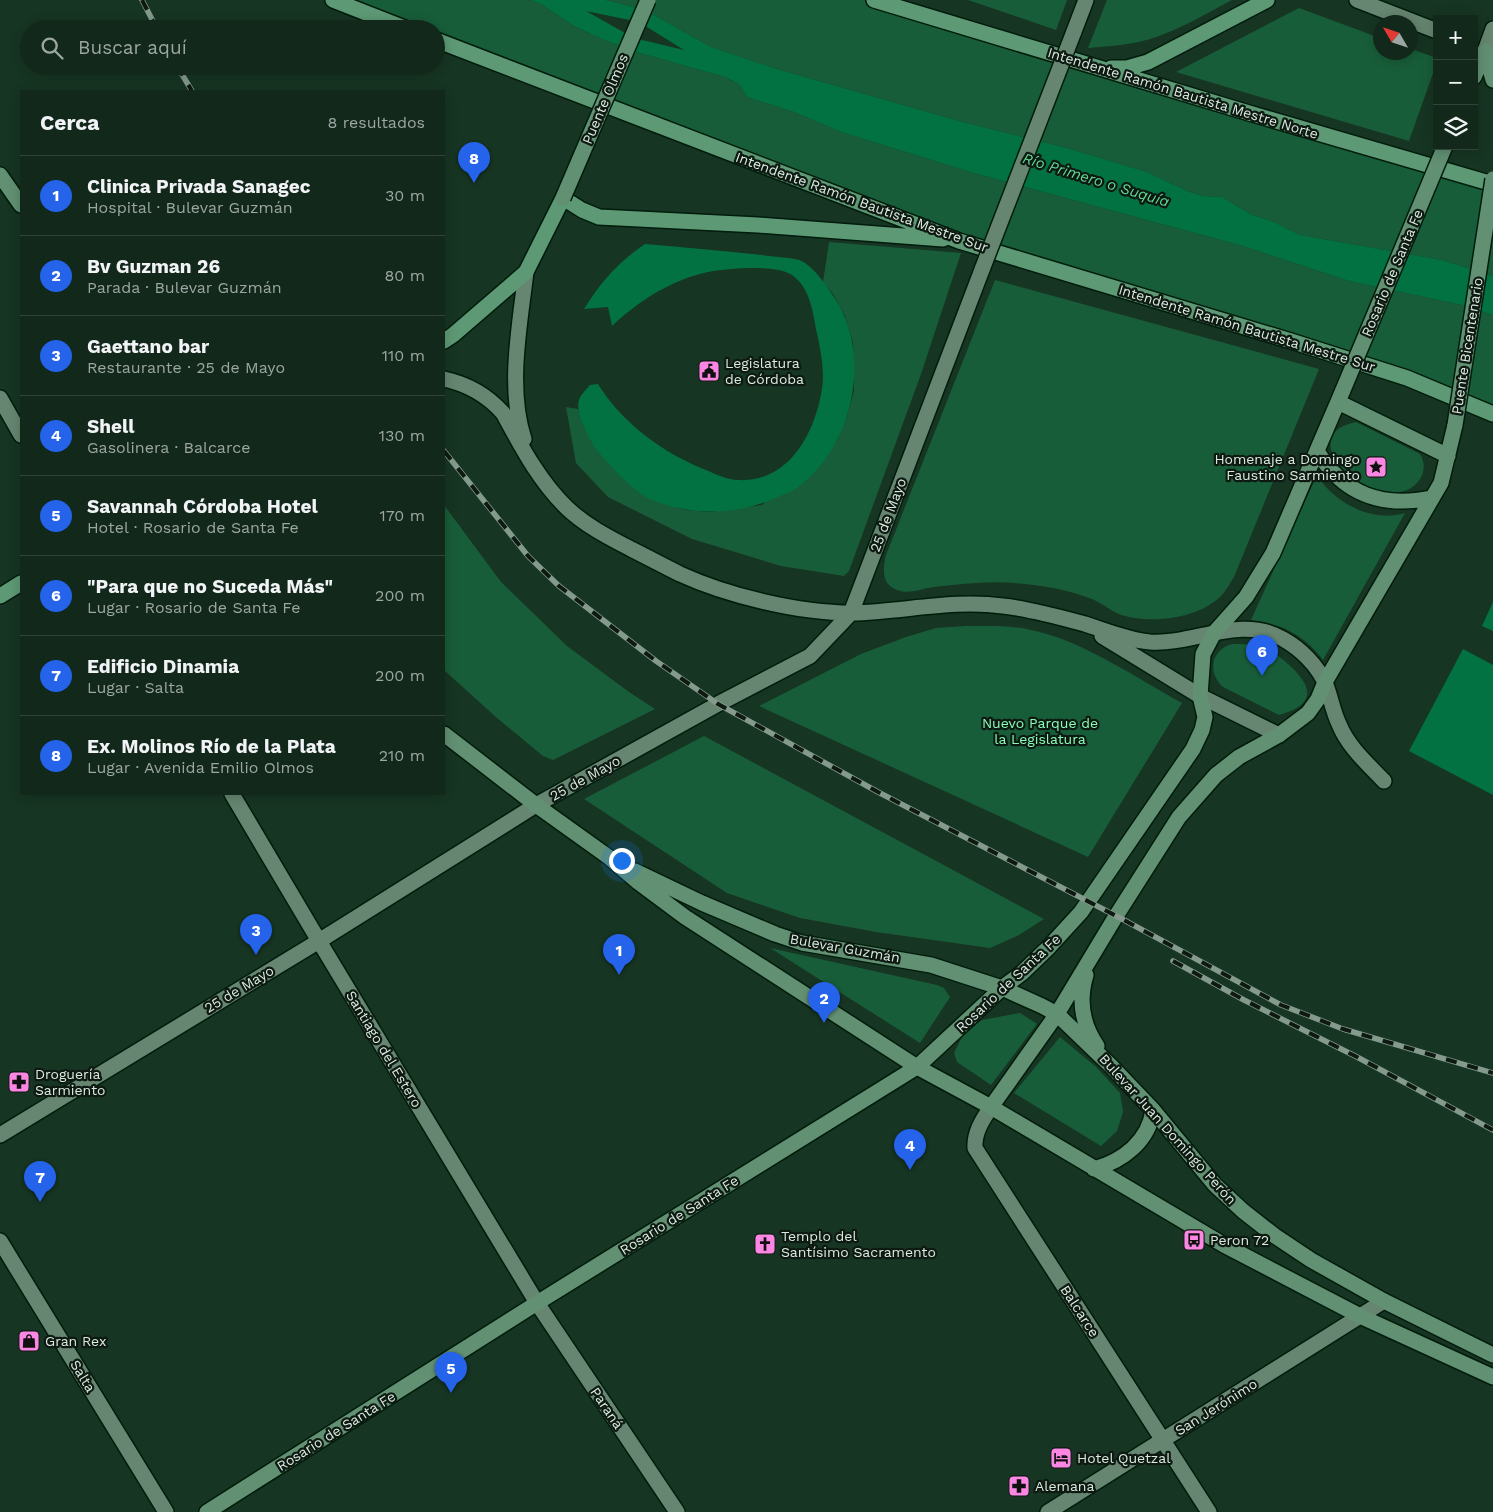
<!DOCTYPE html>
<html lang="es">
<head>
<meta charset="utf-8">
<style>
  :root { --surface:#11281a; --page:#1a3023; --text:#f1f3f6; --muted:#9ca6a2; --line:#304439; --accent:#2563eb }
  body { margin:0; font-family:"Work Sans",sans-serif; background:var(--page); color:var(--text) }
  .controls { position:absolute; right:15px; top:15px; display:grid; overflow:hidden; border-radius:0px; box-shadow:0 2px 12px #0003 }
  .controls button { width:45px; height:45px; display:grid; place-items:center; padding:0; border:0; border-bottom:1px solid var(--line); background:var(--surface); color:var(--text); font:25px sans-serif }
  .compass { position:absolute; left:1373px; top:15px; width:45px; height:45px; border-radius:50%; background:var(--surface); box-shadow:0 2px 12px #0003; rotate:309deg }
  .you { position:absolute; left:621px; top:860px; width:18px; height:18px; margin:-12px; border:4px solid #fff; border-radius:50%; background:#1a73e8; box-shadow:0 0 0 8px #1a73e833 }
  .badge { display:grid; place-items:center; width:32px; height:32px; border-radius:50%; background:var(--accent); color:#fff; font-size:16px; font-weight:700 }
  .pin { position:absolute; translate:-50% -41px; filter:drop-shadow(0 1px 2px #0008) }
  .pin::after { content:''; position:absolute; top:26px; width:18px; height:15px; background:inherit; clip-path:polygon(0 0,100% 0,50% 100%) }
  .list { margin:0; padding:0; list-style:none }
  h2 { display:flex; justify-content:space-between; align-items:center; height:65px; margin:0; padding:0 20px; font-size:21px }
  h2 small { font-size:16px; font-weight:400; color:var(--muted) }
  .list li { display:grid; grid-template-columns:32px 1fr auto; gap:15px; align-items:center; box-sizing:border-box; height:80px; padding:0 20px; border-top:1px solid var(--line) }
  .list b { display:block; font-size:19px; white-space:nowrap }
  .list p { margin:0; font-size:16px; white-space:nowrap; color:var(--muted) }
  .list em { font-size:16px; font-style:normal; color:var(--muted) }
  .icon { flex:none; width:28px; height:28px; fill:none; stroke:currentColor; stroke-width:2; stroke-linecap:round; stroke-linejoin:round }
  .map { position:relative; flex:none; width:1493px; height:1512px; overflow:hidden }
  .search { position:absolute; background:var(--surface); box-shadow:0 2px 12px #0003; left:20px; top:20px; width:425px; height:55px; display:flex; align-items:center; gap:12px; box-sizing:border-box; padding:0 18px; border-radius:28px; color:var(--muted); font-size:19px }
  .panel { position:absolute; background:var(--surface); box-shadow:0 2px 12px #0003; left:20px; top:90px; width:425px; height:705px; border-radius:0px }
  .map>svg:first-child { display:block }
  .green { fill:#185d39 }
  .water { fill:#037242; fill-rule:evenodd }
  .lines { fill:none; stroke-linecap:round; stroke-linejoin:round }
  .street-casing { stroke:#001c0c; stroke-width:18 }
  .secondary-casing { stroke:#001c0c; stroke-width:18 }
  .primary-casing { stroke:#001c0c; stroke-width:18 }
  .street { stroke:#668671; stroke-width:15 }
  .secondary { stroke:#629073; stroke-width:15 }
  .primary { stroke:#5e9975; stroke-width:15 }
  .rail-casing { stroke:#839a8c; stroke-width:5.5 }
  .rail { stroke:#0d1911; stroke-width:4; stroke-dasharray:11; stroke-linecap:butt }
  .street-bridge-casing { stroke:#001c0c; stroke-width:18; stroke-linecap:butt }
  .secondary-bridge-casing { stroke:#001c0c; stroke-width:18; stroke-linecap:butt }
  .street-bridge { stroke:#668671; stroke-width:15 }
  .secondary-bridge { stroke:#629073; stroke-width:15 }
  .labels { text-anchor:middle; stroke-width:4.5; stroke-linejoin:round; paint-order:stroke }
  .street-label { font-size:14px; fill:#d9ebdf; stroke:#0d1911 }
  .poi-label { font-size:14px; fill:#d9ebdf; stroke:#0d1911; text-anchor:start }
  .park-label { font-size:14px; fill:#88feb8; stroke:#0d1911 }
  .water-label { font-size:15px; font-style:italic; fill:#62da96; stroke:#0d1911 }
</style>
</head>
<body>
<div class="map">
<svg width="1493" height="1512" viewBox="0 0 1493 1512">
  <rect width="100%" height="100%" fill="#173523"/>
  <path class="green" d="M 333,0 L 530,0 L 541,4 L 574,26 L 604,40 L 640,53 L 725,77 L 739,84 L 747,97 L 794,112 L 841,132 L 977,174 L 1243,246 L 1349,281 L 1462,305 L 1493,315 L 1493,414 L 1407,378 L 959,241 L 436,40 L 436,29 L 407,29 Z
    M 606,0 L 874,0 L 1493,184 L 1493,276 L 1442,260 L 1300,235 L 1274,222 L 1252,215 L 1222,197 L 1203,196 L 1187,191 L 1147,172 L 1067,148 L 963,122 L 777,69 L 711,47 L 645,10 Z
    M 968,0 L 1067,0 L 1056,30 Z
    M 1107,0 L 1232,0 C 1207,13 1183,28 1156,37 C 1134,45 1111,46 1088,48 Z
    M 1299,8 L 1380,38 L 1380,52 L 1410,52 L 1411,49 L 1437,58 L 1437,62 L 1409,141 L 1176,72 Z
    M 829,242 L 961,253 L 921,374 L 849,571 L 844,576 L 781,566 L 692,539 L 608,497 L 576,463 L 566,407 L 578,409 L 583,426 L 608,462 L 625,480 L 650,499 L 685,510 L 710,512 L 762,505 L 837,440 L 847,416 L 854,391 L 853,343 L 845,316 L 833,294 L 823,282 Z
    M 995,280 L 1319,369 L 1234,577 C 1230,583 1226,591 1221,596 C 1198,619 1152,624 1121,615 C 1111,611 1102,603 1092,599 C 1067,589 1040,585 1014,583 C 987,581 961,584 934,587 C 923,588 908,595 897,590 C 881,584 883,569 886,555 Z
    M 1356,422 L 1420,454 C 1425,462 1425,471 1420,479 C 1394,519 1310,461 1335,432 C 1340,426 1349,424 1356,422 Z
    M 1317,475 C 1334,503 1372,523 1405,513 L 1323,660 C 1305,635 1280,623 1251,620 Z
    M 444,505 L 501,582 L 567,646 L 629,692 L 655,709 L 553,760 L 543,756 L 497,718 L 444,670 Z
    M 966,626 C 988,626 1010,625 1031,630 C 1082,640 1136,678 1182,703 L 1088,857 L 759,706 L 861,654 L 906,637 L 936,628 Z
    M 1232,644 C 1243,644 1254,644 1264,648 C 1277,652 1311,680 1307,695 C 1305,707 1289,712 1279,715 L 1223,687 C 1207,672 1211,650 1232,644 Z
    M 704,736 L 1044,919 L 1019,935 L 990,948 L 876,932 L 800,918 L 727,893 L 584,799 Z
    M 770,948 L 937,985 L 944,988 L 950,997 L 920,1043 Z
    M 1020,1013 L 1037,1024 L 991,1085 L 957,1062 L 954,1053 L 964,1033 L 982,1020 Z
    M 1060,1037 L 1096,1067 L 1120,1093 L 1123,1112 L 1117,1131 L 1101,1146 L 1014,1093 Z"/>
  <path class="water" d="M 530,0 L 606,0 L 645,10 L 711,47 L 777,69 L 963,122 L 1067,148 L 1147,172 L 1187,191 L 1203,196 L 1222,197 L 1252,215 L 1274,222 L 1300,235 L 1442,260 L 1493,276 L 1493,315 L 1462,305 L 1349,281 L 1243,246 L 977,174 L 841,132 L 794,112 L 747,97 L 739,84 L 725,77 L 640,53 L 604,40 L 574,26 L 541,4 ZM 586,11 L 639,22 L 684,50 L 634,38 Z
    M 645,244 C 684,247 723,251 762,255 C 774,257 788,257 799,260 C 814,265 831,292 839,305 C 871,363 851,449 797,488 C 792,492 785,494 780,496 C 740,515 693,517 652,500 C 634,493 605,461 594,446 C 587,434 575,414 579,400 C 581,394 586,390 590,385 L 598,384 C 622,423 663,453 706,470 C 715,474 728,480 738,480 C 789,483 815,433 822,389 C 825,370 820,347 816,329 C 813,310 809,287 792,275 C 778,266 748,268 732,269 C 686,271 645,295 612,326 L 608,307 L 584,309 C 602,281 617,263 645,244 Z
    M 1493,602 L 1493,631 L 1482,626 Z
    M 1463,649 L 1493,665 L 1493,795 L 1409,751 Z"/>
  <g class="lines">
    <g class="street-casing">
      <path id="street" d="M 1357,0 L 1437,31
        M 1073,34 L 1086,0
        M 1485,51 L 1493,29
        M 444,379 C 467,384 487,395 503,413 C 521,446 539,481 567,508 C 586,526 610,538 633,550 C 649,558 664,566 680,574 C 728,596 799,613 852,613 C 903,612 953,599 1003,606 C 1031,609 1059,617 1085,624 C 1107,631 1128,640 1150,642 C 1195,645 1240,614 1283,639 C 1301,649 1318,666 1326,685 C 1331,698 1333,712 1339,724 C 1348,747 1368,764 1384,781
        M 0,398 L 21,435
        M 524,439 C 507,388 520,324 526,272
        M 1102,636 L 1200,696 L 1279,735
        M 232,794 L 319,941 L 537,1303 L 677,1512
        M 991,1107 C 983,1119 974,1132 975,1148 L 1209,1512
        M 0,1135 L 319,941 L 536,805 L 718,704 L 810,656 L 851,613 L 983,267
        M 0,1241 L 166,1512
        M 1048,1512 L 1384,1301"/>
    </g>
    <g class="secondary-casing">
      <path id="secondary" d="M 1485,51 L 1493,80
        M 1474,77 L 1485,51
        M 0,175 L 21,205
        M 1338,402 L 1448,456
        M 1317,451 C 1344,495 1382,508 1431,498
        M 444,734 L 536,805 L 610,858 L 638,882 L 685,917 L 917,1067 L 991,1107 L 1224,1245 L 1362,1317 L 1493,1377
        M 635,871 L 702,903 L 775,934 L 802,943 L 931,965 L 1002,988 L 1042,1006 L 1057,1014 L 1111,1066 L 1153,1110 L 1215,1185 L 1243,1211 L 1275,1236 L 1311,1260 L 1384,1301 L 1493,1355
        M 1086,975 C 1078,1001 1082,1024 1097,1046
        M 991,1107 L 1057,1014 L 1116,916 L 1179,817 L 1216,775 L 1239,757 L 1279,735 L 1308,713 L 1318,699 L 1325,682 L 1441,483 L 1455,425
        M 1094,1169 C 1123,1161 1149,1141 1153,1110
        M 207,1512 L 537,1303 L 917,1067 L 1002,988 L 1022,973 L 1049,947 L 1081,912 L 1193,749 L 1202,730 L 1205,717 L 1200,696 L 1203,654 L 1214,633 L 1246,597 L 1273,553 L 1343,390"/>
    </g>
    <g class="primary-casing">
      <path id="primary" d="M 333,0 L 407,29
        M 874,0 L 1249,113 L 1493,184
        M 436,40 L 959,241 L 1291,341 L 1407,378 L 1493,414
        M 1111,68 L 1127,68 L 1148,62 L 1267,0
        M 444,341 L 453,335 L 526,272 L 563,198 L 582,210 L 599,217 L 758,225 L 943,239
        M 0,596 L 21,583"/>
    </g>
    <use href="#street" class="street"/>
    <use href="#secondary" class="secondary"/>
    <use href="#primary" class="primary"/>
    <g class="rail-casing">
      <path id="rail" d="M 142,0 L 157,29
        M 177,66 L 192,91
        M 444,451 L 528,556 L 559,586 L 656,661 L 718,704 L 878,792 L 1124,920 L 1281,1005 L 1343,1029 L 1493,1073
        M 1173,961 L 1244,1000 L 1357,1057 L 1493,1130"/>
    </g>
    <use href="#rail" class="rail"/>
    <g class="street-bridge-casing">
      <path id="street-bridge" d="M 983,267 L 1073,34"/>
    </g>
    <g class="secondary-bridge-casing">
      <path id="secondary-bridge" d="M 563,198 L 648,0
        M 1343,390 L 1445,146
        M 1455,425 L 1493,179"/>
    </g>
    <use href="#street-bridge" class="street-bridge"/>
    <use href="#secondary-bridge" class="secondary-bridge"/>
  </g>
  <defs>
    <g id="civic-square" transform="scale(1.125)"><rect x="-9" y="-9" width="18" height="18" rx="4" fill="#fc86e3" stroke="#0d1911"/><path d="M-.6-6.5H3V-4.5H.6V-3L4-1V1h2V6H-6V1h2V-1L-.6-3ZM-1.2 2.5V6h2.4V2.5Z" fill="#111"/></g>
    <g id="sight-square" transform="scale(1.125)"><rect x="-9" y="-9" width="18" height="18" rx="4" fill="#fc86e3" stroke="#0d1911"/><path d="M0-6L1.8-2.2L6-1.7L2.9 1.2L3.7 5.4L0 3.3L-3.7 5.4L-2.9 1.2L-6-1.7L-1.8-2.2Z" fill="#111"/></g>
    <g id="pharmacy-square" transform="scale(1.125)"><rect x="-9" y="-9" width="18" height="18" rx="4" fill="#fc86e3" stroke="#0d1911"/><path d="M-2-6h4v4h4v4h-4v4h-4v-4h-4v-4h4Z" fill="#111"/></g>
    <g id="bus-square" transform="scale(1.125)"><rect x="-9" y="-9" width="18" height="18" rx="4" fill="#fc86e3" stroke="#0d1911"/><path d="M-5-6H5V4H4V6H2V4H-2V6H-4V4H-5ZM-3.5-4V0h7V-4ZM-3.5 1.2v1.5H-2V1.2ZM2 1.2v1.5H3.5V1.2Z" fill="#111"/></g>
    <g id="church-square" transform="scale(1.125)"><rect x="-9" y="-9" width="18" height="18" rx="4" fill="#fc86e3" stroke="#0d1911"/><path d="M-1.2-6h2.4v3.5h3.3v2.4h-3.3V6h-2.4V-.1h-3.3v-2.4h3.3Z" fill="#111"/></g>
    <g id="shop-square" transform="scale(1.125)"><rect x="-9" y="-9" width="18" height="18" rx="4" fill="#fc86e3" stroke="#0d1911"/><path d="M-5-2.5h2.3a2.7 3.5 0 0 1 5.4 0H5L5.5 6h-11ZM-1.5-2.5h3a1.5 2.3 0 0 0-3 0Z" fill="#111"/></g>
    <g id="hotel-square" transform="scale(1.125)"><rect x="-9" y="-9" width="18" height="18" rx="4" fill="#fc86e3" stroke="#0d1911"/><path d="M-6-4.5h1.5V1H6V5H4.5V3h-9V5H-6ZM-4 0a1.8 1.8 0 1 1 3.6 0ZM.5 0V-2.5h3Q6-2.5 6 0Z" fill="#111"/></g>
  </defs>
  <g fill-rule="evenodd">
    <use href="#civic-square" x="709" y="371"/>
    <use href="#sight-square" x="1376" y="467"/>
    <use href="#pharmacy-square" x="19" y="1082"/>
    <use href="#bus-square" x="1194" y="1240"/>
    <use href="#church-square" x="765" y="1244"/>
    <use href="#shop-square" x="29" y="1341"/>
    <use href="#hotel-square" x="1061" y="1458"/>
    <use href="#pharmacy-square" x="1019" y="1486"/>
  </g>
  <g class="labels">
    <g class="street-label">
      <text transform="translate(1183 93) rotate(17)" y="5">Intendente Ramón Bautista Mestre Norte</text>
      <text transform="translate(605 99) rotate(-67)" y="5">Puente Olmos</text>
      <text transform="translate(862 202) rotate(20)" y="5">Intendente Ramón Bautista Mestre Sur</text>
      <text transform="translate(1392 273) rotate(-67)" y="5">Rosario de Santa Fe</text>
      <text transform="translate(1247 328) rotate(17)" y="5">Intendente Ramón Bautista Mestre Sur</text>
      <text transform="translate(1467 346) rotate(-81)" y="5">Puente Bicentenario</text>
      <text transform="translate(888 515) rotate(-69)" y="5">25 de Mayo</text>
      <text transform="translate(585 778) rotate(-29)" y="5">25 de Mayo</text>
      <text transform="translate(845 948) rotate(10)" y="5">Bulevar Guzmán</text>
      <text transform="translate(1008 983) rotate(-43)" y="5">Rosario de Santa Fe</text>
      <text transform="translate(239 989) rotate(-31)" y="5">25 de Mayo</text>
      <text transform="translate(384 1049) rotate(59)" y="5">Santiago del Estero</text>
      <text transform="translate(1168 1129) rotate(48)" y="5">Bulevar Juan Domingo Perón</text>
      <text transform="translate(679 1215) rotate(-32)" y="5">Rosario de Santa Fe</text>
      <text transform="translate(1080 1311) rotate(57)" y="5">Balcarce</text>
      <text transform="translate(83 1376) rotate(59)" y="5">Salta</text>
      <text transform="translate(1216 1407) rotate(-32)" y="5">San Jerónimo</text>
      <text transform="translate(607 1408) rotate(56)" y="5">Paraná</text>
      <text transform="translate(336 1431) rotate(-32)" y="5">Rosario de Santa Fe</text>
    </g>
    <g class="poi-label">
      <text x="725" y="368">Legislatura<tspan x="725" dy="16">de Córdoba</tspan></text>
      <text x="1360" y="464" text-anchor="end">Homenaje a Domingo<tspan x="1360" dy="16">Faustino Sarmiento</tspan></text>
      <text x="35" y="1079">Droguería<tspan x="35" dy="16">Sarmiento</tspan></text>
      <text x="781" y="1241">Templo del<tspan x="781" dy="16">Santísimo Sacramento</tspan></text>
      <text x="1210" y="1245">Peron 72</text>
      <text x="45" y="1346">Gran Rex</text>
      <text x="1077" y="1463">Hotel Quetzal</text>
      <text x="1035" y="1491">Alemana</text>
    </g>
    <g class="park-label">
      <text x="1040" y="728">Nuevo Parque de<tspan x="1040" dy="16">la Legislatura</tspan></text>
    </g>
    <g class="water-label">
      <text transform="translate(1096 180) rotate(17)" y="5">Río Primero o Suquía</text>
    </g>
  </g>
</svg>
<div class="controls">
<button>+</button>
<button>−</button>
<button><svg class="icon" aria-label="layers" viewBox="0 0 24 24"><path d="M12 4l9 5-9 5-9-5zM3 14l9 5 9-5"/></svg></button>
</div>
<svg class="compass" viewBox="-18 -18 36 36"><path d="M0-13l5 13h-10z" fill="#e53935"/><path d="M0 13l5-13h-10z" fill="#9ca6a2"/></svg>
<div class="you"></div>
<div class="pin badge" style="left:619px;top:975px">1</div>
<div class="pin badge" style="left:824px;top:1023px">2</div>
<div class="pin badge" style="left:256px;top:955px">3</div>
<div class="pin badge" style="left:910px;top:1170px">4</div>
<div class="pin badge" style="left:451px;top:1393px">5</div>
<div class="pin badge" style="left:1262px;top:676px">6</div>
<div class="pin badge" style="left:40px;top:1202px">7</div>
<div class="pin badge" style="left:474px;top:183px">8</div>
<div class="search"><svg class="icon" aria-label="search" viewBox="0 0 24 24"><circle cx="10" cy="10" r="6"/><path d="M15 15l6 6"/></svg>Buscar aquí</div>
<section class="panel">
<h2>Cerca<small>8 resultados</small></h2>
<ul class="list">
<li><span class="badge">1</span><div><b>Clinica Privada Sanagec</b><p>Hospital · Bulevar Guzmán</p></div><em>30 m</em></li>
<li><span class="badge">2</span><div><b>Bv Guzman 26</b><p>Parada · Bulevar Guzmán</p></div><em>80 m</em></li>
<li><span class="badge">3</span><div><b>Gaettano bar</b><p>Restaurante · 25 de Mayo</p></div><em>110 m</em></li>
<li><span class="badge">4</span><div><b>Shell</b><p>Gasolinera · Balcarce</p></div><em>130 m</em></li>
<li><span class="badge">5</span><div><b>Savannah Córdoba Hotel</b><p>Hotel · Rosario de Santa Fe</p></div><em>170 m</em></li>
<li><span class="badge">6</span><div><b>&quot;Para que no Suceda Más&quot;</b><p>Lugar · Rosario de Santa Fe</p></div><em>200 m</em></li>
<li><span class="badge">7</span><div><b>Edificio Dinamia</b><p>Lugar · Salta</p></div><em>200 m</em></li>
<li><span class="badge">8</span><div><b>Ex. Molinos Río de la Plata</b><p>Lugar · Avenida Emilio Olmos</p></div><em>210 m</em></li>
</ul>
</section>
</div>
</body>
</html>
